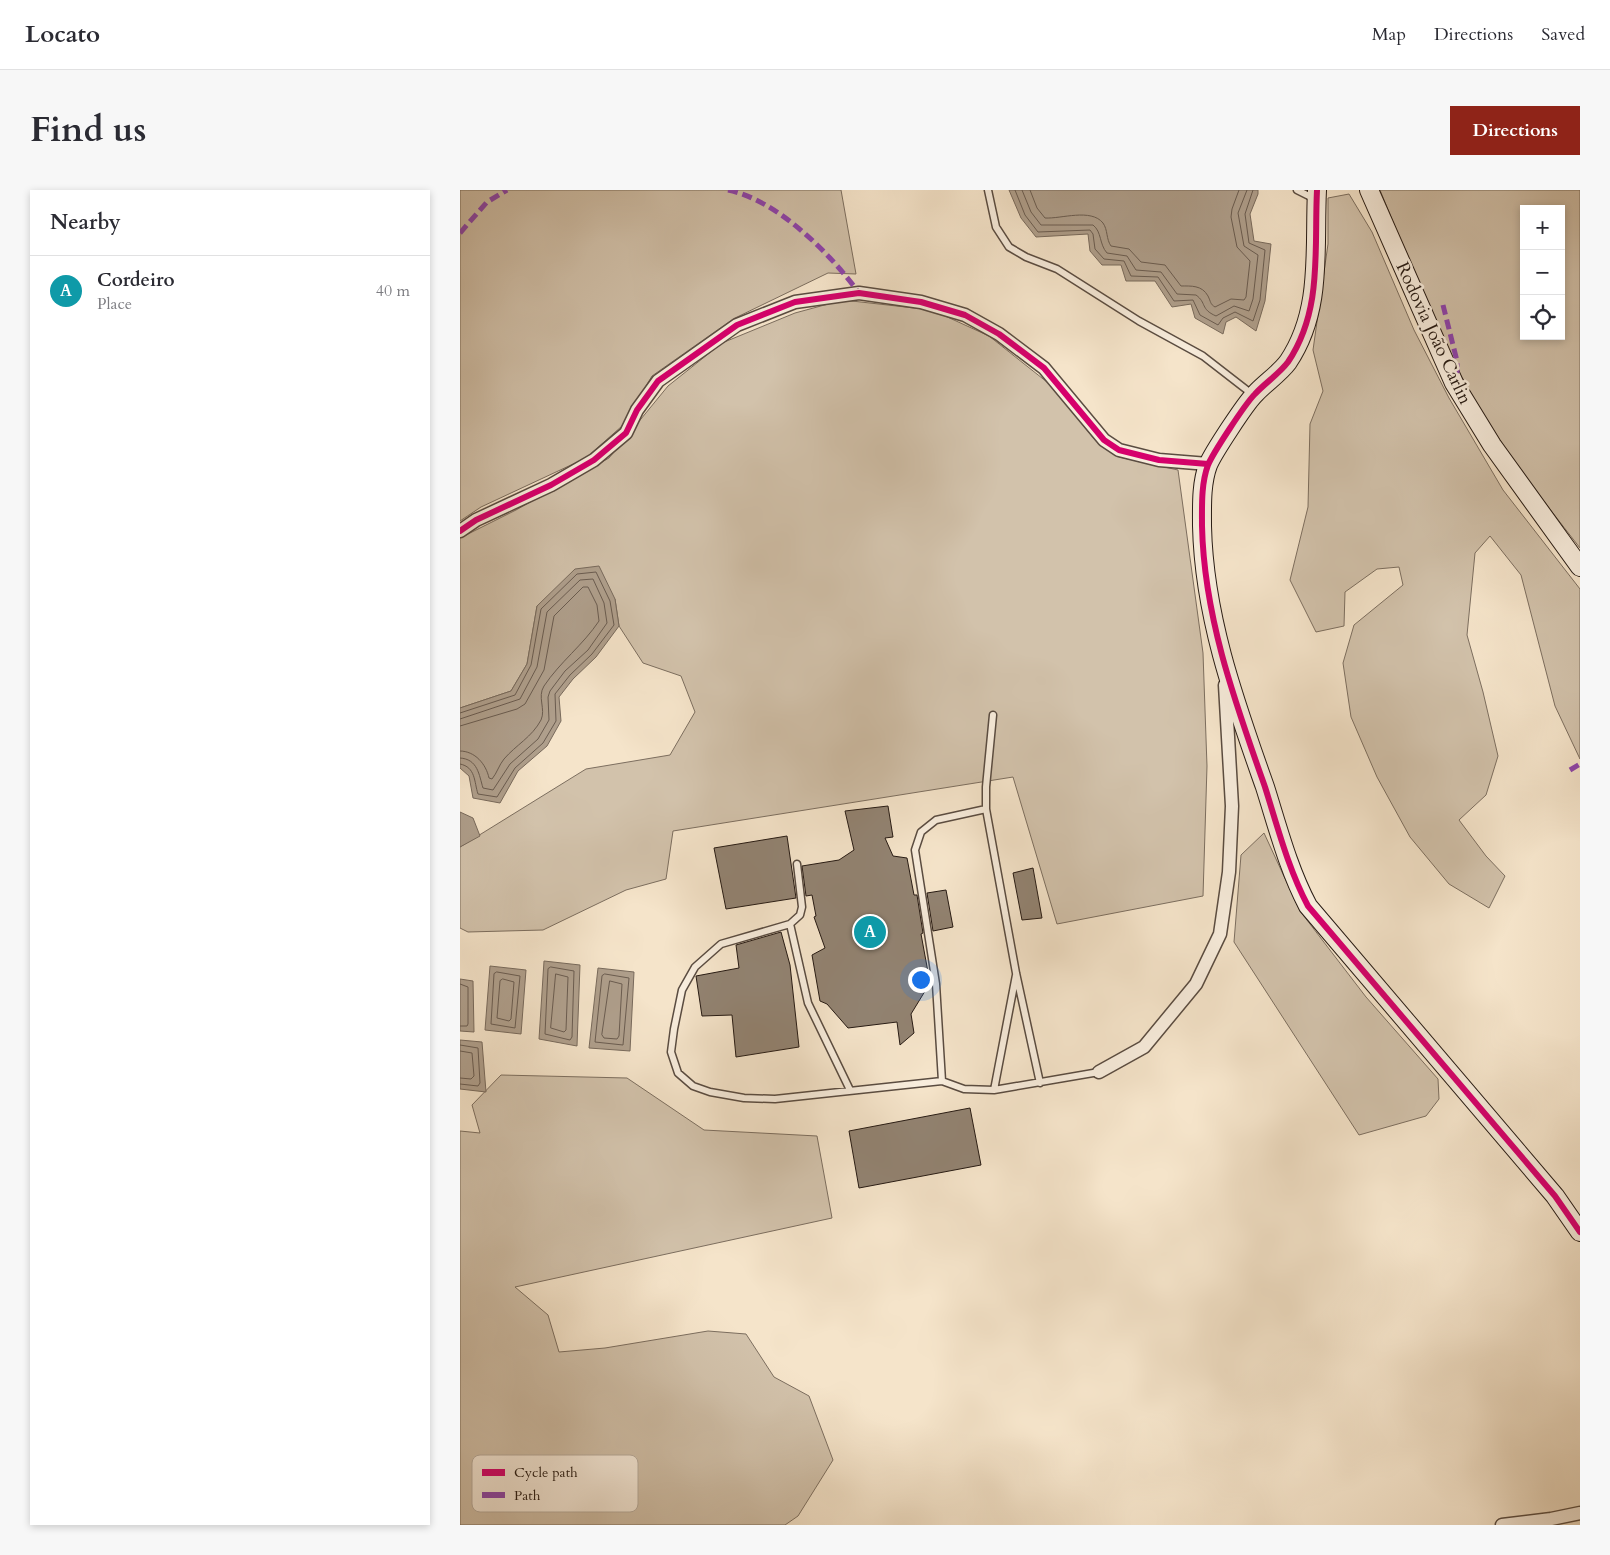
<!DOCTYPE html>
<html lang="en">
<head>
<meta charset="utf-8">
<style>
  :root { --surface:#fff; --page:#f7f7f7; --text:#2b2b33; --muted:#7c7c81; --line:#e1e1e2; --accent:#8f2418 }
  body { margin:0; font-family:Cardo,serif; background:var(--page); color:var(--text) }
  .controls { position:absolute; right:15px; top:15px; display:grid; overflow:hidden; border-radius:0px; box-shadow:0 2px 8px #0003 }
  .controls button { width:45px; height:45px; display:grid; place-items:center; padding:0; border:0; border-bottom:1px solid var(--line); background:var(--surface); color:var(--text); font:25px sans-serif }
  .you { position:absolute; left:460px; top:789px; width:18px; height:18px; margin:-12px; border:4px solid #fff; border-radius:50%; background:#1a73e8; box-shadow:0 0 0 8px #1a73e833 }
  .badge { display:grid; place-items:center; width:32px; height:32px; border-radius:50%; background:var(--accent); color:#fff; font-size:16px; font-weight:700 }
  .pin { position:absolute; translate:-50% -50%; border:2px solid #fff; box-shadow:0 1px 5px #0006 }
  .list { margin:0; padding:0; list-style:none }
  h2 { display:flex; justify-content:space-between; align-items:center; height:65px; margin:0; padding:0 20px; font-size:21px }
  h2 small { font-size:16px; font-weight:400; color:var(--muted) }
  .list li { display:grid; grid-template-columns:32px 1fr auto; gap:15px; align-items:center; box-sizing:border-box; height:70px; padding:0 20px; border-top:1px solid var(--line) }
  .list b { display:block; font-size:19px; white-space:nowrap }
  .list p { margin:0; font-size:16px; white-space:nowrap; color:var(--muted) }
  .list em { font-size:16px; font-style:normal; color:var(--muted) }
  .icon { flex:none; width:28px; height:28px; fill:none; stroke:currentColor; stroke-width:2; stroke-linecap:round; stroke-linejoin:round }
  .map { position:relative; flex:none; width:1120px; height:1335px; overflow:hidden; border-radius:0px }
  header { display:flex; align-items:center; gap:30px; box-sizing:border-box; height:70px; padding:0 25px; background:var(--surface); border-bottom:1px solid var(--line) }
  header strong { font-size:24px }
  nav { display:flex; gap:28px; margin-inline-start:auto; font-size:18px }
  .intro { display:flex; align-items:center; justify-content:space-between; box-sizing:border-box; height:120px; padding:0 30px }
  h1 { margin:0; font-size:35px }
  .button { padding:12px 22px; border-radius:0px; background:var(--accent); color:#fff; font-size:18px; font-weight:700 }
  main { display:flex; gap:30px; padding:0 30px }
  aside { flex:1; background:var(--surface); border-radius:0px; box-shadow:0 2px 8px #0003 }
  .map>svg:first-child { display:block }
  .green { fill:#d2c2ab; stroke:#7c6e5f; fill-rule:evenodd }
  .water { fill:#af9f8c; stroke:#786a5c }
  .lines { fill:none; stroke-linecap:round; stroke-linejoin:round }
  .shore { stroke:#6a5c50; stroke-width:1 }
  .building { fill:#928372; stroke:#261a13 }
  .lane-casing { stroke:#5a4c41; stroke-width:9 }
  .street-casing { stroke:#5a4c41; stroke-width:15 }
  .secondary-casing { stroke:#261a13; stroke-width:20 }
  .lane { stroke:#f8eddd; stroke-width:6 }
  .street { stroke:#f8eddd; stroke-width:12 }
  .secondary { stroke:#f8eddd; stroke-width:18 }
  .quiet { stroke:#8e44ad; stroke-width:5; stroke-dasharray:10 5; stroke-linecap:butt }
  .cycleway-casing { stroke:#f8eddd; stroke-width:9 }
  .cycleway { stroke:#d6006c; stroke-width:6 }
  .labels { text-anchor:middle; stroke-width:5; stroke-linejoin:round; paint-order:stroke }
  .street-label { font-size:18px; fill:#261a13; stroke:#f8eddd }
  .key { fill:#f8eddd; stroke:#b9aea0; stroke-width:1 }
  .key-label { font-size:14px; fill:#261a13 }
</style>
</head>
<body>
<header>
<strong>Locato</strong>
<nav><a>Map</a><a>Directions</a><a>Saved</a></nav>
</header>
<div class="intro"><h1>Find us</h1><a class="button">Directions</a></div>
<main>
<aside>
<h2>Nearby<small></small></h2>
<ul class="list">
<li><span class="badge" style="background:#0f9aa8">A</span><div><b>Cordeiro</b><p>Place</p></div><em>40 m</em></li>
</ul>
</aside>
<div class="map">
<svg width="1120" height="1335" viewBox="0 0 1120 1335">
  <rect width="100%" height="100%" fill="#f5e4ca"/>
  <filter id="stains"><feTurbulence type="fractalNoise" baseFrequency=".004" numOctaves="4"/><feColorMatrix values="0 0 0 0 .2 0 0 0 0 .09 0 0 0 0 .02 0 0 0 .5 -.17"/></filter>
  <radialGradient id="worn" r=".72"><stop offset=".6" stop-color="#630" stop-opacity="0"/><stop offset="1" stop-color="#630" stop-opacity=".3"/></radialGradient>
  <path class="green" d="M 0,0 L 381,0 L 396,84 L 368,83 L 273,129 L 192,186 L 162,236 L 126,268 L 21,317 L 0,331 Z
    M 920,0 L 1120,0 L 1120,358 C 1078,304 1035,249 1003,189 C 970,128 946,63 920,0 ZM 1064,19 L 1101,19 L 1101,146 L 1064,146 Z
    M 889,4 L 912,42 L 954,140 L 989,208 L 1043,300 L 1120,399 L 1120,569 L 1095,516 L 1061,385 L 1030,346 L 1015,363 L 1007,445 L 1023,502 L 1038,566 L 1026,605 L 999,630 L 1026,666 L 1045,686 L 1029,718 L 989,694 L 950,647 L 917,587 L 891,527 L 883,473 L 894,435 L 943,395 L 939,377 L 917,379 L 885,402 L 884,436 L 856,442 L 830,390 L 848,317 L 850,234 L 863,201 L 853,160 L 868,54 L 868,8 Z
    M 383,110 L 472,120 L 529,146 L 592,196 L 635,250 L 659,267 L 718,280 L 743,463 L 747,576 L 743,706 L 597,734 L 553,587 L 213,641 L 206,689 L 166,700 L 83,740 L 8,742 L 0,738 L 0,657 L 126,579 L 210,565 L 235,522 L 221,486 L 183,473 L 159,436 L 155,409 L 77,416 L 67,474 L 51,501 L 0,518 L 0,348 L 56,320 L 149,268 L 208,196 L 262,153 L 335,123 Z
    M 804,643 L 840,721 L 906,807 L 978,889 L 979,909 L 966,926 L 899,945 L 774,752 L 781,665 Z
    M 41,885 L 167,888 L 244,940 L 357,946 L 372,1028 L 55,1097 L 88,1125 L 99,1162 L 145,1158 L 248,1141 L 286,1144 L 314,1187 L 349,1206 L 373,1270 L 338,1326 L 325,1335 L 0,1335 L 0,941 L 20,943 L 12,915 Z"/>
  <path class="water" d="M 549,0 L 798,0 L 798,4 L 790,24 L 794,51 L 811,54 L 805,111 L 796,141 L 776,127 L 766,132 L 763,144 L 735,128 L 731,114 L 712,117 L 695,91 L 666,91 L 661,75 L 642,75 L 630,61 L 628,44 L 576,47 L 561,28 Z
    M 139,376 L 155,409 L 159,436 L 136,467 L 113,489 L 99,507 L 101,531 L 87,556 L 58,581 L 40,613 L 13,608 L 9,586 L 0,578 L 0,518 L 51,501 L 67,474 L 77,416 L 115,379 Z
    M 0,622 L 13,628 L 20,646 L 0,657 Z
    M 84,771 L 120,775 L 117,856 L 79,849 Z
    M 30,776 L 66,780 L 61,844 L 25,840 Z
    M 138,778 L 174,782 L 170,861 L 129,858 Z
    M 0,789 L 13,791 L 14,842 L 0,841 Z
    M 0,850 L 22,852 L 26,902 L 0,899 Z"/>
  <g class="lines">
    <path class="shore" d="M 555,0 L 565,25 L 578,42 L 630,40 L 633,44 L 635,59 L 644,69 L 664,71 L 671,86 L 698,87 L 714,111 L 733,110 L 740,125 L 758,135 L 763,128 L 775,122 L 793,131 L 800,110 L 805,60 L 789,53 L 785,24 L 793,0
      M 562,0 L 571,22 L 581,35 L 633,35 C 642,42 639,54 647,63 L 667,66 L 676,80 L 701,82 L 717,104 L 736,105 C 747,113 740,119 756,126 L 774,116 L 789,121 L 793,109 L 798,65 L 784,56 L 778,23 L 787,0
      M 570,0 L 577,18 L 585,28 C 601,29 631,18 643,33 C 648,40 646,49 651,56 L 669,59 L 681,72 L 705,75 L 721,96 C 731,96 742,95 748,106 C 751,112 750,114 755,117 L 771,109 L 784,110 L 786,107 L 790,71 L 777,57 L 771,27 L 772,19 L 779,0
      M 0,523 L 55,505 L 71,475 L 81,419 L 117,384 L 136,382 L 150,411 L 154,435 L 132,464 L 110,485 L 95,504 L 96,531 L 83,553 L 55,578 L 37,607 L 18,604 C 14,592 16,577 0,574
      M 0,529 L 60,509 L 77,477 L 87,422 L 120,390 L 133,389 L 144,413 L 147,433 L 128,460 L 105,481 L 90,501 L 88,507 L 89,530 L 78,549 L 50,574 L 33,600 L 23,598 C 19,585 18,569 0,568
      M 0,536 L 57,519 L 65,514 L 84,480 L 94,426 L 123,397 L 128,397 L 137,415 L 139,431 C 123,455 100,472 84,496 C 77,507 86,519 81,530 C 72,547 56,555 44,569 C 39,575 37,583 32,589 L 29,588 C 26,574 15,561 0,561
      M 91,777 L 114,781 L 112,847 L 110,850 L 85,844 L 88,779 Z
      M 37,782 L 60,786 L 55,838 L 31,834 L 34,784 Z
      M 96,784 L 108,787 L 106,840 L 104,842 L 91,838 Z
      M 145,784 L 169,788 L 163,855 L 135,852 L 142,786 Z
      M 43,789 L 54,792 L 51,829 L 49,831 L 37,828 L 40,791 Z
      M 150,791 L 162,794 L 159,846 L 157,849 L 144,848 L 142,845 Z
      M 0,794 L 8,797 L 8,834 L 7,836 L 0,836
      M 0,855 L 18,858 L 20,893 L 18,896 L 0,894
      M 0,861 L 12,863 L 14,886 L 11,889 L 0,888"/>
  </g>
  <path class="building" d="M 428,616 L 433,647 L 425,648 L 433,666 L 447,668 L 454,705 L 457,705 L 463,743 L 461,744 L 470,793 L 451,824 L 454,843 L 440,855 L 437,832 L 388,838 L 367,814 L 360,811 L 352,765 L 365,758 L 354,727 L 356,726 L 352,705 L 346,706 L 342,676 L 379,670 L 394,660 L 385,621 Z
    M 327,646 L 336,708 L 266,719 L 254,658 Z
    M 573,678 L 582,728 L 562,730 L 553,683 Z
    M 486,700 L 493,737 L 473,741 L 467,703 Z
    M 321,742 L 330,775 L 339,857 L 276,867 L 272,825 L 242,826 L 236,786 L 279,778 L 276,755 Z
    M 510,918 L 521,975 L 399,998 L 389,941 Z"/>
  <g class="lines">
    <g class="lane-casing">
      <path id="lane" d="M 528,0 L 536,37 L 549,57 L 566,67 L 597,79 L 679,131 L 743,166 L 792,204
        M 837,0 L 855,9
        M 533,525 L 526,597 L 526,619 L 556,783 L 580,893
        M 337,674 L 342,717 L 340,725 L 330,734 L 348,813 L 390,900
        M 330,734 L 261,754 L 235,777 L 222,800 L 214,839 L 211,862 L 218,883 L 233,896 L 250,902 L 284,908 L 315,909 L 482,891 L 504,899 L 534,900 L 639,882
        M 482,891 L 476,794 L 455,660 L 461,642 L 476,630 L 526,619
        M 534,900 L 556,785"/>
    </g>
    <g class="street-casing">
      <path id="street" d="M 0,341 L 16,330 L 91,295 L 134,270 L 166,243 L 177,220 L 198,191 L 277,135 L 335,112 L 399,103 L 461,112 L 505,125 L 539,144 L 584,178 L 644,250 L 659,260 L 699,270 L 748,274
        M 639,882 L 684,857 L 736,794 L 760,744 L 769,682 L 772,616 L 765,495
        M 1042,1335 L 1091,1329 L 1120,1323"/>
    </g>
    <g class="secondary-casing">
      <path id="secondary" d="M 857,0 C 854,59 863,120 828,172 C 819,184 805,193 795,204 C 785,214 753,263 748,275 C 741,294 742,316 742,336 C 744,427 775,512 805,597 C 818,638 828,678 848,716 L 1095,1006 L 1120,1042
        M 909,0 L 994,193 L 1032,255 L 1120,377"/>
    </g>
    <use href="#lane" class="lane"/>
    <use href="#street" class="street"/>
    <use href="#secondary" class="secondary"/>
    <path class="quiet" d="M 268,0 C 317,10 370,63 399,103
      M 0,43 L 27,12 L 47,0
      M 983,115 L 997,171 L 997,198
      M 1110,580 L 1120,574"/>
    <g class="cycleway-casing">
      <path id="cycleway" d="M 857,0 C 854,59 863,120 828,172 C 819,184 805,193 795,204 C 785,214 753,263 748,275 C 741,294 742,316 742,336 C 744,427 775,512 805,597 C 818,638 828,678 848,716 L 1095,1006 L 1120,1042
        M 0,341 L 16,330 L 91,295 L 134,270 L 166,243 L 177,220 L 198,191 L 277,135 L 335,112 L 399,103 L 461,112 L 505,125 L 539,144 L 584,178 L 644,250 L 659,260 L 699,270 L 748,274"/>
    </g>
    <use href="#cycleway" class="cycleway"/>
  </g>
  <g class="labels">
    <g class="street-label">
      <text transform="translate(974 143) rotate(65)" y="6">Rodovia João Carlin</text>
    </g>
  </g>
  <rect x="12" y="1265" width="166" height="57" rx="8" class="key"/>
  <rect x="22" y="1279" width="23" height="7" fill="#d6006c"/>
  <rect x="22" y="1302" width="23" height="6" fill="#8e44ad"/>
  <g class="key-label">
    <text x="54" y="1287">Cycle path</text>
    <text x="54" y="1310">Path</text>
  </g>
  <rect width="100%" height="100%" filter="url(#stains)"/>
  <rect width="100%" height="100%" fill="url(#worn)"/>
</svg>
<div class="controls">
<button>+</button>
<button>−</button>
<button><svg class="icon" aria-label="locate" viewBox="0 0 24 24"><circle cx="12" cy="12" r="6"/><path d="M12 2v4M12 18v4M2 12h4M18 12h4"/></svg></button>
</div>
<div class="you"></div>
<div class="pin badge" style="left:410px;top:742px;background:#0f9aa8">A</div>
</div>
</main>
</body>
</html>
